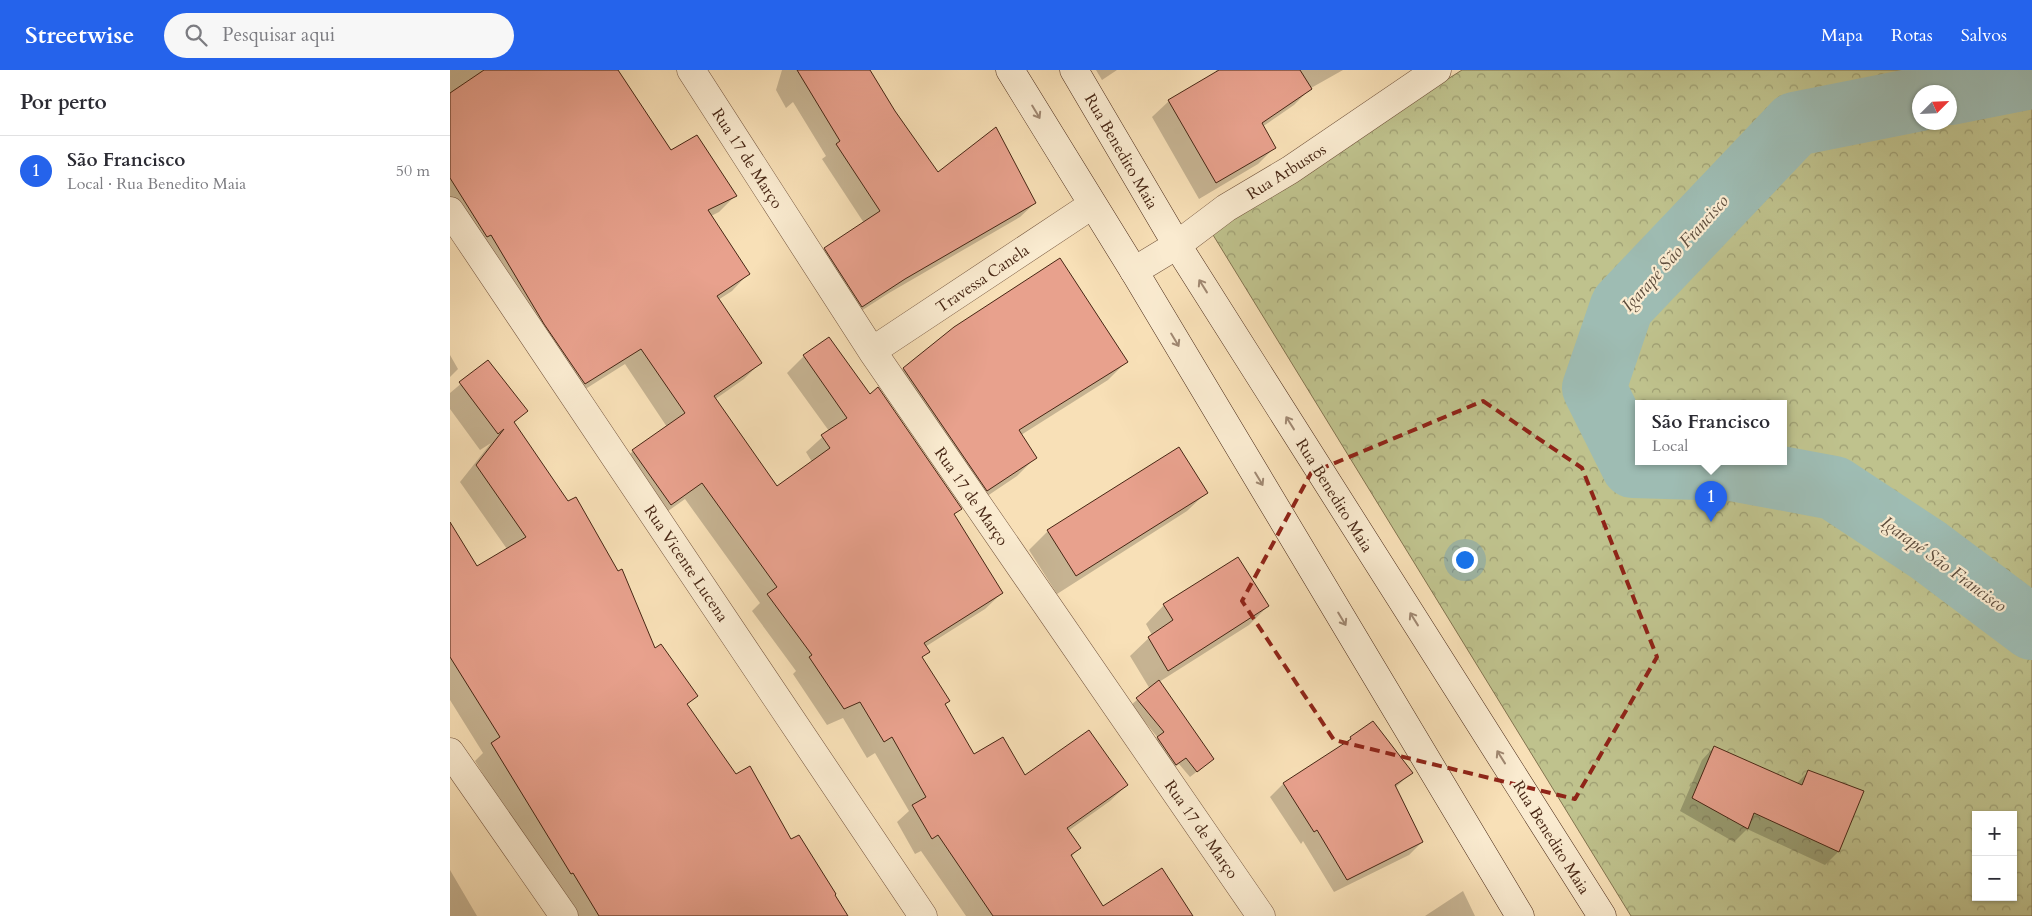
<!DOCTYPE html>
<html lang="pt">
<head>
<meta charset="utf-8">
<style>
  :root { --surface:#fff; --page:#f7f7f7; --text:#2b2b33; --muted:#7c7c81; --line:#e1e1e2; --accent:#2563eb }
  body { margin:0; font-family:Cardo,serif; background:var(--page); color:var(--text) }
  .controls { position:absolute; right:15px; bottom:15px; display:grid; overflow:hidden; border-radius:0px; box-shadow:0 1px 4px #0004 }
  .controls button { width:45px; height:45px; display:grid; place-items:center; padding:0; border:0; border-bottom:1px solid var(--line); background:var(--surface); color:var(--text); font:25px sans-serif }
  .compass { position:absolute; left:1462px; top:15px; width:45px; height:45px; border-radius:50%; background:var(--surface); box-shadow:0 1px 4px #0004; rotate:66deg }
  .you { position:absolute; left:1014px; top:489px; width:18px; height:18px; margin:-12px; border:4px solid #fff; border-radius:50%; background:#1a73e8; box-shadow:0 0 0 8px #1a73e833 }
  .badge { display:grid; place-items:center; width:32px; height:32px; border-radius:50%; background:var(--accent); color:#fff; font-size:16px; font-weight:700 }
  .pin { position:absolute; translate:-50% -41px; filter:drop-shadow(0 1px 2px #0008) }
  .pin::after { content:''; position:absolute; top:26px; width:18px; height:15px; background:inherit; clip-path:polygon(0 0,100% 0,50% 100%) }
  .popup { position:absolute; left:1185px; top:330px; width:152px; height:65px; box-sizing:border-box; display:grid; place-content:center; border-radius:0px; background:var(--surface); filter:drop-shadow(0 1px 4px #0005); font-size:16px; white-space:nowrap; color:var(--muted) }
  .popup b { font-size:19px; color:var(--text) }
  .popup::after { content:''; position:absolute; left:50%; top:100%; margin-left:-10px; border:10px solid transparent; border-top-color:var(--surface) }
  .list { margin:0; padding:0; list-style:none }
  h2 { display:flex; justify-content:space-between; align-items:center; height:65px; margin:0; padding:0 20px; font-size:21px }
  h2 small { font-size:16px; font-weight:400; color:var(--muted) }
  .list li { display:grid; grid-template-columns:32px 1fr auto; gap:15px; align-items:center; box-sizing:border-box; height:70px; padding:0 20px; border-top:1px solid var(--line) }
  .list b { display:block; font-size:19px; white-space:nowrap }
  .list p { margin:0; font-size:16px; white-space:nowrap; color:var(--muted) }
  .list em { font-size:16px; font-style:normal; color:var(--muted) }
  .icon { flex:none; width:28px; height:28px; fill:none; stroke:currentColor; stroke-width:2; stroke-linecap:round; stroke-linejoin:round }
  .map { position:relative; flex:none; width:1582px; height:846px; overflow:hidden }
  header { display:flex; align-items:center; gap:30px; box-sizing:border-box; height:70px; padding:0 25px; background:var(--accent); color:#fff }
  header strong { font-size:24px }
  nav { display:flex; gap:28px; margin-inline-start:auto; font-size:18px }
  .search { width:350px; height:45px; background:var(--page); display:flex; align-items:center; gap:12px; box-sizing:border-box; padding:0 18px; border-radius:28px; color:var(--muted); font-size:19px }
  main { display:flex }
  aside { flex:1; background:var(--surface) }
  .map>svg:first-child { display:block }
  .park { fill:url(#park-crowns); stroke:#837450; fill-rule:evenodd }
  .shadow { fill:#0003 }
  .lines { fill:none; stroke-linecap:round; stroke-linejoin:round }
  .river { stroke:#9ebcb3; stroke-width:64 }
  .building { fill:#e8a18d; stroke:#472614 }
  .street-casing { stroke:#73543d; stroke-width:29 }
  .secondary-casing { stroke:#472614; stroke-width:29 }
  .street { stroke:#faebd0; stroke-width:28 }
  .secondary { stroke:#faebd0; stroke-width:28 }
  .oneway { stroke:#a08872 }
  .marked { fill:none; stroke:#8f2418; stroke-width:4; stroke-dasharray:10 6; stroke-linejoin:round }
  .labels { text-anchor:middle; stroke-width:4.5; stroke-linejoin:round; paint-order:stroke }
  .street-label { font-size:16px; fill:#472614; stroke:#faebd0 }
  .water-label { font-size:18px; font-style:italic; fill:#5d4c3c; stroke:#faebd0 }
</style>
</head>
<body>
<header>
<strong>Streetwise</strong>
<div class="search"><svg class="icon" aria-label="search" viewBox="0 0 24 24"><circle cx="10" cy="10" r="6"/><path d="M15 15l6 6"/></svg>Pesquisar aqui</div>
<nav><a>Mapa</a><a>Rotas</a><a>Salvos</a></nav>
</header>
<main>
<aside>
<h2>Por perto<small></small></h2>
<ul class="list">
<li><span class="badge">1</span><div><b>São Francisco</b><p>Local · Rua Benedito Maia</p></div><em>50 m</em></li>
</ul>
</aside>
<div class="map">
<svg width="1582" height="846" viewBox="0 0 1582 846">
  <defs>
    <pattern id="park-crowns" width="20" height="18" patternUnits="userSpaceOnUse" patternTransform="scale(1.25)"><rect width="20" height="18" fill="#bfc28d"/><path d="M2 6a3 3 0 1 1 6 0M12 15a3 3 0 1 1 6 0" fill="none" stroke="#9d9d72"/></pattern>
  </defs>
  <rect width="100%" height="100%" fill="#f8e0b7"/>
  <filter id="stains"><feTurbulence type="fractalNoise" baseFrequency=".004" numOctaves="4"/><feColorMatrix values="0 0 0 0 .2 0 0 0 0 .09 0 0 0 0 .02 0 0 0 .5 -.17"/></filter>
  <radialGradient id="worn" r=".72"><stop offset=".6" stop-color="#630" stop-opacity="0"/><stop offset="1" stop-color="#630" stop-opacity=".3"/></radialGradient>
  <path class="park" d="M 1012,0 L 1582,0 L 1582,846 L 1181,846 L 760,160 ZM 1470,22 L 1500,22 L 1500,52 L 1470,52 ZM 1188,333 L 1334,333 L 1334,391 L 1188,391 ZM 1526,745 L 1563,745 L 1563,827 L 1526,827 Z"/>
  <path class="shadow" d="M 0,0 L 137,0 L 221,82 L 285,126 L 269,142 L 261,146 L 298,204 L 282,221 L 268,230 L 310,293 L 294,309 L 264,330 L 327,418 L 362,392 L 356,382 L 379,361 L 337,303 L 354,286 L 379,268 L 420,326 L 510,438 L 503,445 L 552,523 L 535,539 L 475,577 L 478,582 L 471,588 L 498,631 L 494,635 L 523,686 L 575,707 L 677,715 L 660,731 L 618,761 L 629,778 L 621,787 L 652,838 L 742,846 L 516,846 L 471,781 L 465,784 L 447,752 L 459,741 L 425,683 L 417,688 L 393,648 L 377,655 L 343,604 L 346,601 L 302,541 L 310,533 L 235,429 L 204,451 L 167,397 L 183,381 L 217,357 L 175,294 L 118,330 L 0,150 Z
    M 332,0 L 418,0 L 444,42 L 488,104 L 585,133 L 570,147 L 439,223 L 397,250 L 361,193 L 375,179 L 414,153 L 372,89 L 376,86 L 343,32 L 336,38 L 326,20 Z
    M 646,0 L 667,0 L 652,10 Z
    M 766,0 L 893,0 L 861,18 L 844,35 L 812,57 L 824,78 L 808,94 L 749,129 L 702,47 L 719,31 L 767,3 Z
    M 505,258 L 676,292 L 658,310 L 571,365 L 585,388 L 567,406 L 518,439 L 435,317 L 453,299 Z
    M 0,285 L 8,299 L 0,307 Z
    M 38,291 L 76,341 L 63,354 L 204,580 L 247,626 L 237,635 L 286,706 L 341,771 L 397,846 L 122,846 L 104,820 L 25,691 L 33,683 L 0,630 L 0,454 L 26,497 L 57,479 L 10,412 L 41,373 L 30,380 L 0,339 L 0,323 Z
    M 728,379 L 756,423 L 737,441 L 607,524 L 579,480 L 598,461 Z
    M 714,535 L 818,536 L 799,555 L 709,612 L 763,689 L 740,707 L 729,694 L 719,701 L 701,674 L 708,668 L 681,635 L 700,619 L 680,586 L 702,565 L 696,554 Z
    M 901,668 L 961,703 L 945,718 L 972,772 L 959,785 L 884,822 L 853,771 L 851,774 L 820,727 L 833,714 L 892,676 Z
    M 1264,677 L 1346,714 L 1359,701 L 1388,782 L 1375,795 L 1297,759 L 1284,772 L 1230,741 L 1252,690 Z
    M 0,800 L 27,846 L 0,846 Z
    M 1013,821 L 1025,846 L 975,846 Z"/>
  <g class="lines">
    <path class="river" d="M 1500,23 L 1582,7
      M 1470,29 L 1345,54 L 1172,236 L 1144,318 L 1183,396 L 1282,399 L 1384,418 L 1478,480 L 1582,558"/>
  </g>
  <path class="building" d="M 34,0 L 168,0 L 221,80 L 247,65 L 287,126 L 258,140 L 300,204 L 267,226 L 312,293 L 264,326 L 327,416 L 380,378 L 371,365 L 397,348 L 353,285 L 379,267 L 420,324 L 428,317 L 512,439 L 504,444 L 553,523 L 474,573 L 480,582 L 472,587 L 500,631 L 495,634 L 524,684 L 553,667 L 575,705 L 639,660 L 678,715 L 617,758 L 631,778 L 621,785 L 653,836 L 712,798 L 743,846 L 543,846 L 488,765 L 482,769 L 462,735 L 476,727 L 442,667 L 434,672 L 410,632 L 394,639 L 359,587 L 362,585 L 317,524 L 327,517 L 252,413 L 221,435 L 182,380 L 235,343 L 191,279 L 135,314 L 94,254 L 41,165 L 37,167 L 0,108 L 0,23 Z
    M 347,0 L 420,0 L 445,41 L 488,102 L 546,57 L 586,133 L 455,209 L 412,237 L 374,178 L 430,141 L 386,74 L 390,71 Z
    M 769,0 L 850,0 L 862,19 L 812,53 L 826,78 L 766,113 L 718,30 Z
    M 610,188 L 678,292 L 569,360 L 587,388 L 537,421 L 453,298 L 504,257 Z
    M 38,290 L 78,341 L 64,352 L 118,431 L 126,427 L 168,501 L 172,499 L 205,578 L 211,574 L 248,626 L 237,634 L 286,704 L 300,696 L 341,769 L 349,765 L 386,824 L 385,825 L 398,846 L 149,846 L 123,803 L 121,804 L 41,673 L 50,667 L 0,587 L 0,452 L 27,496 L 76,467 L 26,395 L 54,359 L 48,364 L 9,312 Z
    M 729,377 L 758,423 L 626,506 L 597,460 Z
    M 788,487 L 819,536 L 718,601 L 698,567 L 723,550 L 713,534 Z
    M 709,610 L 764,689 L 747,702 L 736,688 L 726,695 L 707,667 L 714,662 L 686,628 Z
    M 923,651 L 963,703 L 945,715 L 973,772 L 897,810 L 867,760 L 864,762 L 833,713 L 901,669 L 900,667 Z
    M 1264,676 L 1352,715 L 1358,700 L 1414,721 L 1389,782 L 1304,743 L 1298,759 L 1242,728 Z"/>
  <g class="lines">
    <g class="street-casing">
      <path id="street" d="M 241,0 L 422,281 L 811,846
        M 0,141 L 473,846
        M 684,201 L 727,175 L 776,138 L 840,100 L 987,0
        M 422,281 L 642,135
        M 0,682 L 114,846"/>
    </g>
    <g class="secondary-casing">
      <path id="secondary" d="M 560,0 L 684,201 L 1070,846
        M 624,0 L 727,175 L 1152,846"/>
    </g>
    <use href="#street" class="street"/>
    <use href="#secondary" class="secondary"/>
  </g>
  <defs><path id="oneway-shaft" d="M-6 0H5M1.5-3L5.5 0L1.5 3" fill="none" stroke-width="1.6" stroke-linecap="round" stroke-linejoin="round" transform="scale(1.25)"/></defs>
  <g class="oneway">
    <use href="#oneway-shaft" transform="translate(586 42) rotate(59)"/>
    <use href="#oneway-shaft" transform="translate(753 216) rotate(-122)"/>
    <use href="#oneway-shaft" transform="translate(725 270) rotate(59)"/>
    <use href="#oneway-shaft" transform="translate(840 353) rotate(-122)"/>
    <use href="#oneway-shaft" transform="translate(809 409) rotate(59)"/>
    <use href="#oneway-shaft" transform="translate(892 549) rotate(59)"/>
    <use href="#oneway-shaft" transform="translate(964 549) rotate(-122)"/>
    <use href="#oneway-shaft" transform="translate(1051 687) rotate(-122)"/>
  </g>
  <path class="marked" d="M 1033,331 L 1132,398 L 1207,587 L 1125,729 L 884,670 L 792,531 L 861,403 Z"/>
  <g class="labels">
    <g class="street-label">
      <text transform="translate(672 81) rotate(60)" y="6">Rua Benedito Maia</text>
      <text transform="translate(298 88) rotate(57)" y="6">Rua 17 de Março</text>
      <text transform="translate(836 101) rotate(-32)" y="6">Rua Arbustos</text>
      <text transform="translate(532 208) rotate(-34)" y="6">Travessa Canela</text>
      <text transform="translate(885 425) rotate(58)" y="6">Rua Benedito Maia</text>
      <text transform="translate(522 426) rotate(55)" y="6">Rua 17 de Março</text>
      <text transform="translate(237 493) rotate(56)" y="6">Rua Vicente Lucena</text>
      <text transform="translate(752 759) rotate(55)" y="6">Rua 17 de Março</text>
      <text transform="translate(1102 767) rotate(58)" y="6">Rua Benedito Maia</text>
    </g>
    <g class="water-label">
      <text transform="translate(1225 183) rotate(-48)" y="6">Igarapé São Francisco</text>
      <text transform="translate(1494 494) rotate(36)" y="6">Igarapé São Francisco</text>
    </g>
  </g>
  <rect width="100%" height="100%" filter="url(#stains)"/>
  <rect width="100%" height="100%" fill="url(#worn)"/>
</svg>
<div class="controls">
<button>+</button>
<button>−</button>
</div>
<svg class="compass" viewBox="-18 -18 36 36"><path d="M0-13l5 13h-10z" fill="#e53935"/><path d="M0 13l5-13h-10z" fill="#7c7c81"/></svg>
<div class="you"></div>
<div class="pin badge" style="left:1261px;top:452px">1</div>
<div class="popup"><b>São Francisco</b>Local</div>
</div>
</main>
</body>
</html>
